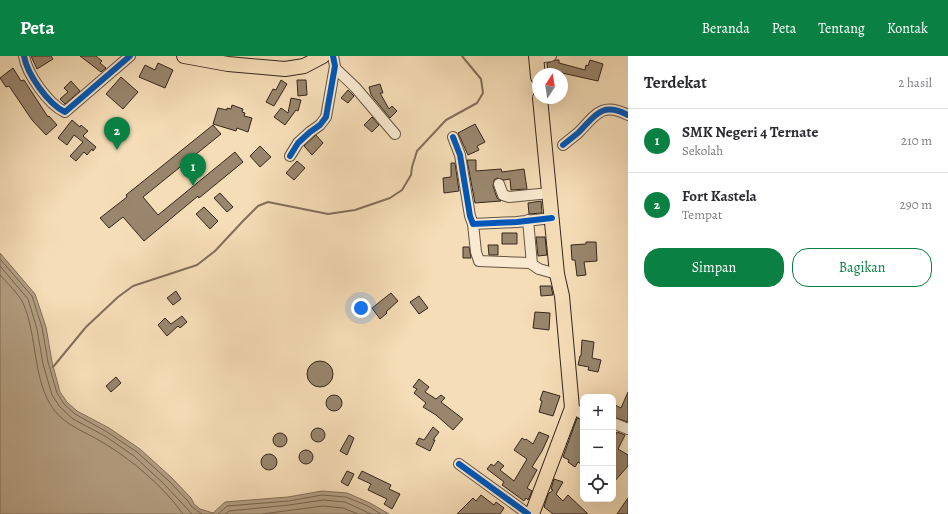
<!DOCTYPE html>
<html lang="id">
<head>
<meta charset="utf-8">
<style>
  :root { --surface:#fff; --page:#f7f7f7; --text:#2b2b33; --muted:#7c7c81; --line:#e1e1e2; --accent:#0b8043 }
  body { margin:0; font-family:Alegreya,serif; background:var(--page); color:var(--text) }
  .controls { position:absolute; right:12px; bottom:12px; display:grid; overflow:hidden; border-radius:8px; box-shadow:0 4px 16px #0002 }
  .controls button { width:36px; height:36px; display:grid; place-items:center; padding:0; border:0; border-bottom:1px solid var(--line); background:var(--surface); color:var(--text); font:20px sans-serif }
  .compass { position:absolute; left:532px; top:12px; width:36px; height:36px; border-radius:50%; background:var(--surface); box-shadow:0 4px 16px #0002; rotate:12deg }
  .you { position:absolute; left:361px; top:252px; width:14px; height:14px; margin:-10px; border:3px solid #fff; border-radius:50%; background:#1a73e8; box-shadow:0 0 0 6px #1a73e833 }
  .badge { display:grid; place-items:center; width:26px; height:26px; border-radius:50%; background:var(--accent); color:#fff; font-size:13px; font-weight:700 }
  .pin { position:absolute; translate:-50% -33px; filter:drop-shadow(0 1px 2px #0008) }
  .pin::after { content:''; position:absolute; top:21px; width:14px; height:12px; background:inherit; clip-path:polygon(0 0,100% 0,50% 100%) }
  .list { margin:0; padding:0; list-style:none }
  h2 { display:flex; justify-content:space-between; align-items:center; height:52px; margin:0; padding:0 16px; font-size:17px }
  h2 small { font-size:13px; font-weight:400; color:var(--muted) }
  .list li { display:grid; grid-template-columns:26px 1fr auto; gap:12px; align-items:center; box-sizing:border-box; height:64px; padding:0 16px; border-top:1px solid var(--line) }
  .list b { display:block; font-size:15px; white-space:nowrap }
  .list p { margin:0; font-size:13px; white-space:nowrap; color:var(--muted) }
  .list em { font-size:13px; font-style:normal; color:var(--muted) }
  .actions { display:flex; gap:8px; padding:12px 16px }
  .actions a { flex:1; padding:9px 0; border:1px solid var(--accent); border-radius:16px; text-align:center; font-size:14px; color:var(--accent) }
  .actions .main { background:var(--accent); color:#fff }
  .icon { flex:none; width:22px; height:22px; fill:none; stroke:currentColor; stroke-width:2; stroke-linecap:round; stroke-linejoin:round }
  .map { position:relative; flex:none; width:628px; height:458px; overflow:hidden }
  header { display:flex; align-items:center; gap:24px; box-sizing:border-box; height:56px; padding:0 20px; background:var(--accent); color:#fff }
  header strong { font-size:19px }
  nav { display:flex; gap:22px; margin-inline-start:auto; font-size:14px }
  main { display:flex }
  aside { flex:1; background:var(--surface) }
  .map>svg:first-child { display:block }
  .water { fill:#b49f82; stroke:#826f59 }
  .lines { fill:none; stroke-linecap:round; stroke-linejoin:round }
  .shore { stroke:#75634f; stroke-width:1 }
  .stream { stroke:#826f59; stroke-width:2 }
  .building { fill:#99866d; stroke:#36271c }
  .minor-casing { stroke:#665443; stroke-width:12 }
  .highway-casing { stroke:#36271c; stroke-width:16 }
  .minor { stroke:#f8e9d0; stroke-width:10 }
  .highway { stroke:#f5ddb7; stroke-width:14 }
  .cycleway-casing { stroke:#f8e9d0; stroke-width:8 }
  .cycleway { stroke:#0057b8; stroke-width:6 }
</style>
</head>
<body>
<header>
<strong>Peta</strong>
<nav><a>Beranda</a><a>Peta</a><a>Tentang</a><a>Kontak</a></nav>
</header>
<main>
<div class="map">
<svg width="628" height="458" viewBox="0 0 628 458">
  <rect width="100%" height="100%" fill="#f5ddb7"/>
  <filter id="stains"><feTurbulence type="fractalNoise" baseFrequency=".005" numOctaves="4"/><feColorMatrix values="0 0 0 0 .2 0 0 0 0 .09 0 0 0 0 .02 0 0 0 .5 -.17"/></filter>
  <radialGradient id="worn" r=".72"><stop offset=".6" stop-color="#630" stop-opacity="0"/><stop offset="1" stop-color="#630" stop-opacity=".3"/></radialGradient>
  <path class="water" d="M 0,197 L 35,238 L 46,271 L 52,306 L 60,336 L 67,346 L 77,355 L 109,372 L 140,393 L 172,422 L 191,442 L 194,448 L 200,453 L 213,457 L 225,446 L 288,441 L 322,435 L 347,437 L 370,447 L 389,458 L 0,458 Z"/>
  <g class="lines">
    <path class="shore" d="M 0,203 L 32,240 L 42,271 L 48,306 L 57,337 L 64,348 L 75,358 L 107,376 L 137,396 L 169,425 L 187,444 L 192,451 L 202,458
      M 0,210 L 28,243 L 37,273 L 43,308 L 52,339 L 60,351 L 73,363 L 105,380 L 134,400 L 165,429 L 192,458
      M 0,219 C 7,227 18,237 23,247 C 38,281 32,324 54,354 C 66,370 86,376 102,386 C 132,404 162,429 183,458
      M 218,458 L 227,450 L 289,445 L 322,439 L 346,441 L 368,450 L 381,458
      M 225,458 L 229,455 L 289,449 L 323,444 L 345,446 L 371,458
      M 262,458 L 323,450 L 343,452 L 358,458"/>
    <path class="stream" d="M 53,311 L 86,271 L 118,241 L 133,230 L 197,209 L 215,195 L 243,165 L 258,150 L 268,146 L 328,158 L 355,154 L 390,142 L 402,134 L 411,119 L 412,111 L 417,95 L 446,64 L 477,47 L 483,37 L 481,23 L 462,0"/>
  </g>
  <path class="building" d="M 31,0 L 51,0 L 53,3 L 37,13 Z
    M 80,0 L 96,0 L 102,5 L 100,7 L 106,12 L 101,16 Z
    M 556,4 L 559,4 L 559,7 L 585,14 L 586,9 L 588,10 L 590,4 L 603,8 L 598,25 L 562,17 L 548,18 L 547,7 Z
    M 158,7 L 173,14 L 165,32 L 139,21 L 145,9 L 155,14 Z
    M 13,12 L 21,25 L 24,24 L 48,61 L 49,60 L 57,69 L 46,79 L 32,64 L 9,30 L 6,31 L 0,22 Z
    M 121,21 L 138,36 L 123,53 L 106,38 Z
    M 281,24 L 287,28 L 274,50 L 266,46 L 273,33 L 276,34 Z
    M 297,24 L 306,24 L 307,39 L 298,40 Z
    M 71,25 L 80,35 L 65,48 L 60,43 L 68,36 L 64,32 Z
    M 380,28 L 383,37 L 380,37 L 389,53 L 392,50 L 397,55 L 390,62 L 371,39 L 369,31 Z
    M 348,34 L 354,40 L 348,47 L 341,42 Z
    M 291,42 L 301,44 L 298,55 L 296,54 L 285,69 L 274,61 L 281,52 L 288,57 Z
    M 232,49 L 243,53 L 242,56 L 245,57 L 244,60 L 252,62 L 248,76 L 237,72 L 236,75 L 213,68 L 218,52 L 227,54 L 227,52 L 231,53 Z
    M 372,61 L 379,69 L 372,76 L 364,69 Z
    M 72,64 L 80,71 L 81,69 L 88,75 L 83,80 L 96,91 L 93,95 L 92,93 L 87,99 L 84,96 L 76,105 L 70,100 L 83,86 L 74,79 L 67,89 L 58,82 Z
    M 475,68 L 485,86 L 477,90 L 479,94 L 468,99 L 458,77 Z
    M 213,69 L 221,78 L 143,141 L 158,159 L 235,96 L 243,106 L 199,142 L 198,140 L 144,185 L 123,161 L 109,172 L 100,162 L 127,141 L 126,139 L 136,131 Z
    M 316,79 L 323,87 L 312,99 L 304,90 Z
    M 260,90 L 271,101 L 260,111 L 250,100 Z
    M 467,104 L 476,104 L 476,115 L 501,113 L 502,116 L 524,113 L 527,133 L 511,134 L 510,123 L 504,124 L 497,122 L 494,124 L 493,130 L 497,142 L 501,145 L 475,147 Z
    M 297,105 L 305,112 L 294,124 L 286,117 Z
    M 451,107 L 455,107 L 459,135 L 444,137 L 443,122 L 451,121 Z
    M 220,137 L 233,151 L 227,156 L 214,142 Z
    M 541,145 L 542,157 L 529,158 L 528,147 Z
    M 204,151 L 218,165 L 210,173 L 196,158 Z
    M 502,177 L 517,177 L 517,188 L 502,188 Z
    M 536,181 L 545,181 L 547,199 L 538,200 Z
    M 586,186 L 596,186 L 597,205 L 584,206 L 586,219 L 577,220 L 575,204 L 572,204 L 571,189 L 586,188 Z
    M 488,189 L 498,189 L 498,199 L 489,199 Z
    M 463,191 L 469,191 L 471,202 L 463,202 Z
    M 540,230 L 551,230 L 553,239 L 541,240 Z
    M 176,235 L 181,243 L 173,249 L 167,242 Z
    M 391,237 L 398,245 L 386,256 L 387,257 L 380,263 L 372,252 Z
    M 419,240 L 428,252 L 419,258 L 410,246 Z
    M 535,256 L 550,257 L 549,274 L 533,272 Z
    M 182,260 L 187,266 L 180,272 L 178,270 L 167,280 L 158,269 L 165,262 L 171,268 Z
    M 582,284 L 594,286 L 592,302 L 601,304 L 598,316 L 588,314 L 589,311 L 578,309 L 580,300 L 581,300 Z
    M307 318a13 13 0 1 1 26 0a13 13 0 1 1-26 0Z
    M 116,321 L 121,327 L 111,336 L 106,330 Z
    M 419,323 L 429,331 L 425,336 L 436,343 L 441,339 L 445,342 L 441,346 L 463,363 L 453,374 L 436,359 L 423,351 L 426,347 L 414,337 L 417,333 L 413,331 Z
    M 543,335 L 560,340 L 553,360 L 539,356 L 542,345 L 540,344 Z
    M 628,336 L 628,366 L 613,361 L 613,348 L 621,352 Z
    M326 347a8 8 0 1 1 16 0a8 8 0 1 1-16 0Z
    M 577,362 L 583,364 L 583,409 L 578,406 L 575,411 L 568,406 L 569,404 L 563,401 Z
    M 433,371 L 439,376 L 433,384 L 435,384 L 430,395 L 416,388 L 419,382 L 424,384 Z
    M311 379a7 7 0 1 1 14 0a7 7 0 1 1-14 0Z
    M 539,376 L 549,380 L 542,395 L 532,411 L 537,414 L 527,432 L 532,435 L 529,442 L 528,444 L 526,442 L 524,445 L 502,429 L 504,426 L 487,413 L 491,408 L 494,410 L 498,405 L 504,410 L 500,414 L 514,425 L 527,403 L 514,394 L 522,382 L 525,384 L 526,383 L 533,388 Z
    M 617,376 L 625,379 L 618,393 L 628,399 L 628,410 L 613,427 L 613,382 L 614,382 Z
    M273 384a7 7 0 1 1 14 0a7 7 0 1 1-14 0Z
    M 349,379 L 354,382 L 347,399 L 340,395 Z
    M299 401a7 7 0 1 1 14 0a7 7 0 1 1-14 0Z
    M261 406a8 8 0 1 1 16 0a8 8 0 1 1-16 0Z
    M 347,415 L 354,418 L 348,430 L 341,426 Z
    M 362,415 L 391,429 L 389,433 L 400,438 L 392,453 L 384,448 L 387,443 L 368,434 L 371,428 L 358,422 Z
    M 554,423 L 563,426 L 556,438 L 563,445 L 568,439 L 588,458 L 553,458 L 544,451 L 548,438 L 553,434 L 551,433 Z
    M 481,439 L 494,449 L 496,446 L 504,452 L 500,458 L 457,458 L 473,442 L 476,445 Z
    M 628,442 L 628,458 L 617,458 Z"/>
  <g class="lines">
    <g class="minor-casing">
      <path id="minor" d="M 24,0 C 27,18 48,48 65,56 L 130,0
        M 536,2 L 551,0
        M 335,12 L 355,31 L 395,78
        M 453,81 L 460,99 L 470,160 L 473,168 L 517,166 L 552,162
        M 563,89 C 568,85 573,81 578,77 C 595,60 601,45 628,59
        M 290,100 L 298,87 L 310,76 L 320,69 L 326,61 L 335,10 L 333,0
        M 499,128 L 503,139 L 509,141 L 550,137
        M 528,164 L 532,208
        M 473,168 L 476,196 L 479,205 L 530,207 L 539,213 L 557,218
        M 572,352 L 583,358
        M 613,367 L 628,373
        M 459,408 L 528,458"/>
    </g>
    <g class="highway-casing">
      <path id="highway" d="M 184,0 L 228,8 L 285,13 L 304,10 L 323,0
        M 536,0 L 538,21
        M 532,458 L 572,352 L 562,240 L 557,218 L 540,42"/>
    </g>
    <use href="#minor" class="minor"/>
    <use href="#highway" class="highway"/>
    <g class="cycleway-casing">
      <path id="cycleway" d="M 24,0 C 27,18 48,48 65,56 L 130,0
        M 453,81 L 460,99 L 470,160 L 473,168 L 517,166 L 552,162
        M 563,89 C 568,85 573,81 578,77 C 595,60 601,45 628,59
        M 290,100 L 298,87 L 310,76 L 320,69 L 326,61 L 335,10 L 333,0
        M 459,408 L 528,458"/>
    </g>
    <use href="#cycleway" class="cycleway"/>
  </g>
  <rect width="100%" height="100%" filter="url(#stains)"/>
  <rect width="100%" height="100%" fill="url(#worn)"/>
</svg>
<div class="controls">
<button>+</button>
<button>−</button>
<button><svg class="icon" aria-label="locate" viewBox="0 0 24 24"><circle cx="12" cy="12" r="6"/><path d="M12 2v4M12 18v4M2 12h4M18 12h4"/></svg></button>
</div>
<svg class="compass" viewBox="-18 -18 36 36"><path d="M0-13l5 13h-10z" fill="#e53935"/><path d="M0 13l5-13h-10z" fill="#7c7c81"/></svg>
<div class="you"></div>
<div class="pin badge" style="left:193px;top:130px">1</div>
<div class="pin badge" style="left:117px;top:94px">2</div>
</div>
<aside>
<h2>Terdekat<small>2 hasil</small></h2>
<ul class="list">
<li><span class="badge">1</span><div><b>SMK Negeri 4 Ternate</b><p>Sekolah</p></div><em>210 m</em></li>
<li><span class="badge">2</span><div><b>Fort Kastela</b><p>Tempat</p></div><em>290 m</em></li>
</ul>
<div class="actions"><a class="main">Simpan</a><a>Bagikan</a></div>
</aside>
</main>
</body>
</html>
